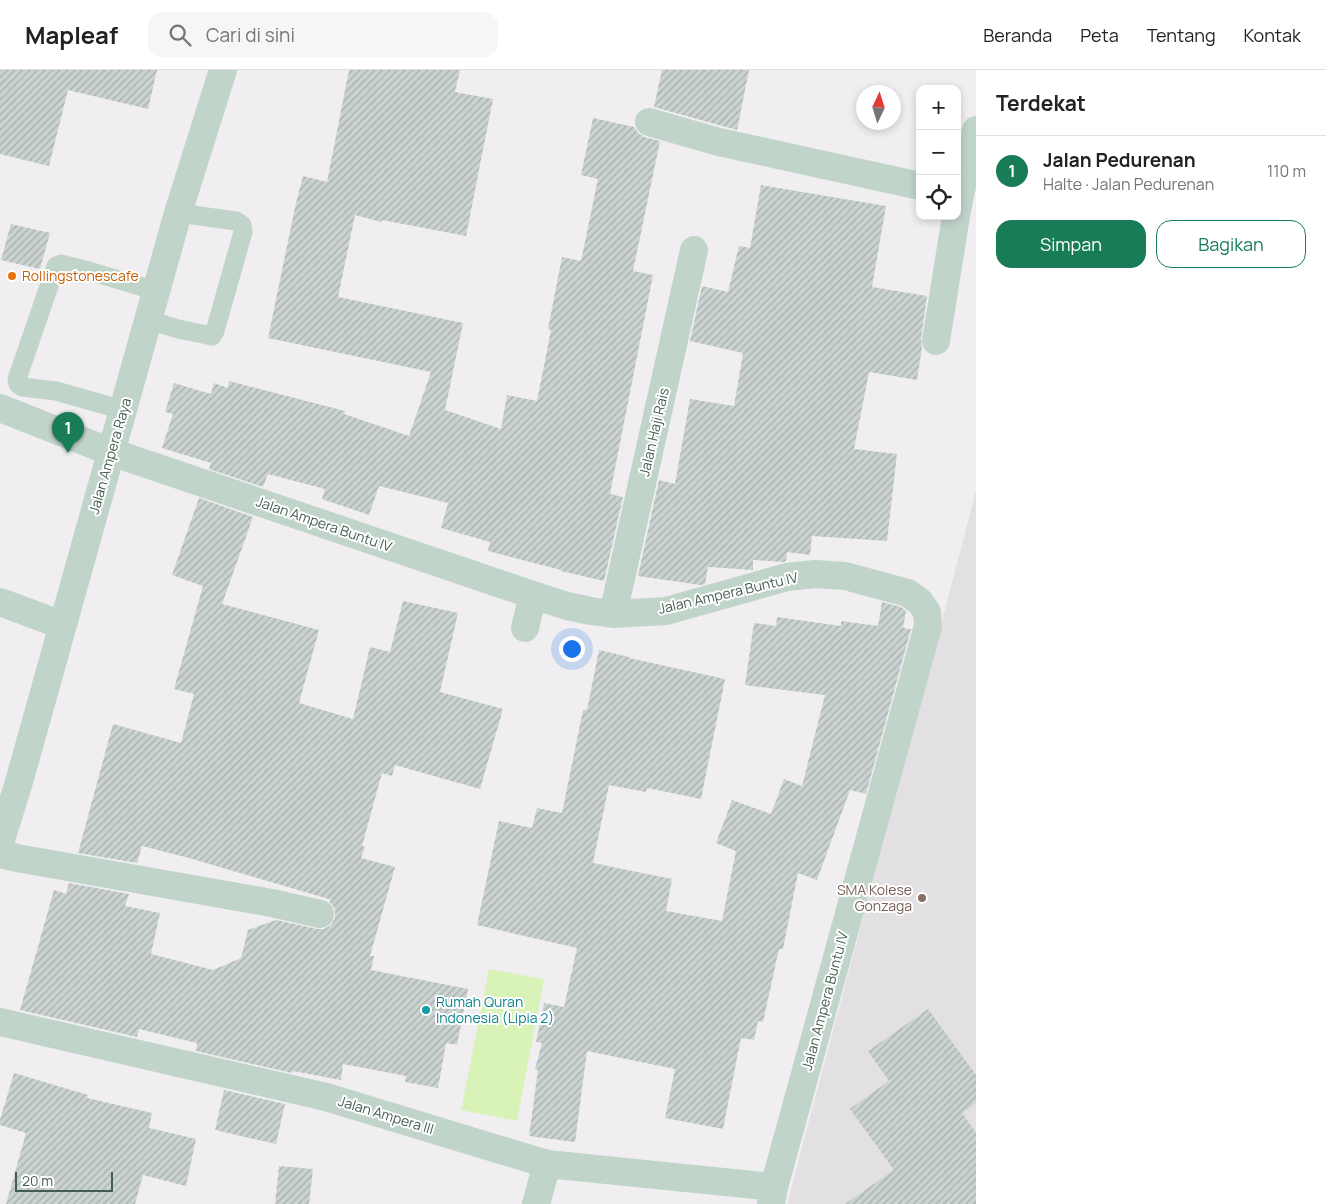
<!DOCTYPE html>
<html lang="id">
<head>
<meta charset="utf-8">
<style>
  :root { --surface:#fff; --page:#f6f6f6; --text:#222; --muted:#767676; --line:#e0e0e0; --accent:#187d57 }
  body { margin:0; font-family:Manrope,sans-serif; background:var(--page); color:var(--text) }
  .controls { position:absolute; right:15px; top:15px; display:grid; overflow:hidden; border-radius:10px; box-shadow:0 2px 8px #0003 }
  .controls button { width:45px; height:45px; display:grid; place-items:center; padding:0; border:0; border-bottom:1px solid var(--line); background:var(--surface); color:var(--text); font:25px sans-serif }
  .compass { position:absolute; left:856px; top:15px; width:45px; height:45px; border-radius:50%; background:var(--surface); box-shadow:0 2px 8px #0003; rotate:4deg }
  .scale { position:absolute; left:15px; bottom:12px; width:98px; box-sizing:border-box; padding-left:5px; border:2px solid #455d51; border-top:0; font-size:14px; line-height:18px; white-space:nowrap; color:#455d51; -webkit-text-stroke:4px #fff; paint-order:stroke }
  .you { position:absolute; left:571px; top:578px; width:18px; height:18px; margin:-12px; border:4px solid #fff; border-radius:50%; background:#1a73e8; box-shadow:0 0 0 8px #1a73e833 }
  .badge { display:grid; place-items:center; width:32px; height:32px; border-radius:50%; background:var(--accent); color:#fff; font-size:16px; font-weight:700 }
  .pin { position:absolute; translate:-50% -41px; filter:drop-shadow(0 1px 2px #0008) }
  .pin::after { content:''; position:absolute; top:26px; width:18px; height:15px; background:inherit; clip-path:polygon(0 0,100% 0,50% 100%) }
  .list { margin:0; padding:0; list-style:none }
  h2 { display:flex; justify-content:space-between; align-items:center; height:65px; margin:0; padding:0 20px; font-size:21px }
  h2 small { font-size:16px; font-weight:400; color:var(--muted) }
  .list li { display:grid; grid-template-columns:32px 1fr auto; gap:15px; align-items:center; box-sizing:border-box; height:70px; padding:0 20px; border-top:1px solid var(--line) }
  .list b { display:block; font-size:19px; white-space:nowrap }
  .list p { margin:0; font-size:16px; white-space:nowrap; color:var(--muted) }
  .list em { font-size:16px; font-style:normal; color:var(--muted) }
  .actions { display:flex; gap:10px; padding:15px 20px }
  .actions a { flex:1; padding:11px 0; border:1px solid var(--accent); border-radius:15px; text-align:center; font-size:18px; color:var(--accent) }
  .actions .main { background:var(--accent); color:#fff }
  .icon { flex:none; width:28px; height:28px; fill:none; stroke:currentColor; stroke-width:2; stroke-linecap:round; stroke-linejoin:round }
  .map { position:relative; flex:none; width:976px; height:1134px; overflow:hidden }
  header { display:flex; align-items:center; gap:30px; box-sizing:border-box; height:70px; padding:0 25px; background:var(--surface); border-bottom:1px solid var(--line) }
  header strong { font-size:24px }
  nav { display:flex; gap:28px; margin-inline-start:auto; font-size:18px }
  .search { width:350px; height:45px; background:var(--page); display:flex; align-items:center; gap:12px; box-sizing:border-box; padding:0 18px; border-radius:15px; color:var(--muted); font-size:19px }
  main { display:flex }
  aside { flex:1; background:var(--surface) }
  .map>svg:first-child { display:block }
  .education { fill:#e2e0e3 }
  .park { fill:#d8f2b8 }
  .building { fill:url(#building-hatch) }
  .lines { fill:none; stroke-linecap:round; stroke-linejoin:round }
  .service { stroke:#c0d4ca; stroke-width:19 }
  .minor { stroke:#c0d4ca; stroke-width:28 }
  .tertiary { stroke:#c0d4ca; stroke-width:28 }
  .food-dot { fill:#e8710a; stroke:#fff; stroke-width:2 }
  .education-dot { fill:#8d6e63; stroke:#fff; stroke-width:2 }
  .culture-dot { fill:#0f9aa8; stroke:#fff; stroke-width:2 }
  .labels { text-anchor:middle; stroke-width:4; stroke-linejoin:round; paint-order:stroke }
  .food-label { font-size:14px; fill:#c56008; stroke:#fff; text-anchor:start }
  .street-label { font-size:14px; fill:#455d51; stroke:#fff }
  .education-label { font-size:14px; fill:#785e54; stroke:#fff; text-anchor:end }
  .culture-label { font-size:14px; fill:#0d838f; stroke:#fff; text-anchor:start }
</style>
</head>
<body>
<header>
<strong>Mapleaf</strong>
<div class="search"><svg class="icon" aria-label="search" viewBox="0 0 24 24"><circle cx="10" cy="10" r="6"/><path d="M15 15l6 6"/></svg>Cari di sini</div>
<nav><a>Beranda</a><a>Peta</a><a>Tentang</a><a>Kontak</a></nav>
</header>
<main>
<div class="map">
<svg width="976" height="1134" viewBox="0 0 976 1134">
  <defs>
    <pattern id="building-hatch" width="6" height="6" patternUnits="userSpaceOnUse" patternTransform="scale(1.25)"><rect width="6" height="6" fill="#cad3d1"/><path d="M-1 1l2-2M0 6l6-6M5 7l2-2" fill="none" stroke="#a6aeac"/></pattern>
  </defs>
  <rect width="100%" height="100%" fill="#f1eef1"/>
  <path class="education" d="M 976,420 L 976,1134 L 787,1134 L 950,521 Z"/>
  <path class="park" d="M 489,899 L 544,909 L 517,1051 L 461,1040 Z"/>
  <path class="building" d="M 0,0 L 157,0 L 148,39 L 68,20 L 49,96 L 0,84 Z
    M 349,0 L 460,0 L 455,22 L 493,29 L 466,166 L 382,150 L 381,152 L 355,145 L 338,227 L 463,253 L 445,340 L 501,359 L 507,325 L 537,331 L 551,260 L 548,259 L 562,187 L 581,191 L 598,109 L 581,105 L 593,48 L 634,57 L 638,63 L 644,67 L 660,71 L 633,201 L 653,205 L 610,424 L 623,427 L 604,511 L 561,501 L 561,500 L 488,481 L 490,472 L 441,458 L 448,433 L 379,416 L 369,445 L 322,429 L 325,419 L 268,404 L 263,417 L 209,399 L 211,393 L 162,378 L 173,344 L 165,342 L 174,313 L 211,324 L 214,313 L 228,318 L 229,311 L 345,341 L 344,344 L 409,366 L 431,302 L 268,268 L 296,133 L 303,106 L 327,112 Z
    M 662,0 L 749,0 L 737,60 L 654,37 Z
    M 761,115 L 886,136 L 872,217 L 927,226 L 921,269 L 922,278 L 917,310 L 869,302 L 854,379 L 897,384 L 887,471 L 812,466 L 810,485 L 787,482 L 786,491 L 784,492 L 753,490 L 753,500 L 708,497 L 705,514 L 700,515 L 638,506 L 659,410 L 675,414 L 690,329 L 734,336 L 743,283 L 690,271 L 702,216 L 728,222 L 739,176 L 750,178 Z
    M 11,154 L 50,163 L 40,199 L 1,190 Z
    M 199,428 L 253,447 L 222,534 L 319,560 L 299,633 L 353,649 L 370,577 L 390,582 L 403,531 L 458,543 L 440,622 L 503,639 L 480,719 L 395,695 L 392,706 L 382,703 L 362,776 L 365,777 L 361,788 L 395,797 L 370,886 L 374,886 L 371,900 L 468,919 L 457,975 L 446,973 L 438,1018 L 405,1012 L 406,1006 L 343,994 L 341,1010 L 293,1001 L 292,1003 L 196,981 L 197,973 L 139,959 L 137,967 L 20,940 L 54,820 L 66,824 L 69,813 L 129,824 L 125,836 L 160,843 L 151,884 L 213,900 L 241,888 L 248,860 L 276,850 L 317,859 L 324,859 L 331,855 L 335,848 L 335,839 L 329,831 L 332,830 L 189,788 L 142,776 L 137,793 L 78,783 L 113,654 L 181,673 L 194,624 L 174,619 L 203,516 L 172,505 Z
    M 882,532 L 901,537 L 906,541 L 903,558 L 911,559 L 866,724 L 850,720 L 817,810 L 798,803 L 783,879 L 779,879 L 763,952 L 758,951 L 754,970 L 741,968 L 723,1059 L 665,1048 L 675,999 L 587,981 L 575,1072 L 529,1066 L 538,1000 L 535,999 L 542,973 L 536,972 L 544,933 L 564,937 L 577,878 L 477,855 L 499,751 L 532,758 L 537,738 L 562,743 L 583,640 L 587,640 L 599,580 L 629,587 L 629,588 L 725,609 L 701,729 L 647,718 L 646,722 L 609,715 L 593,793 L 672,809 L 666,841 L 722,851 L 736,781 L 716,773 L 732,730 L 771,744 L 784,709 L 802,716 L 825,625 L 745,615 L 754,553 L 776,556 L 777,547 L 841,556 L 841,551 L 878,556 Z
    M 928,939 L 976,1005 L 976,1033 L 962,1043 L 976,1063 L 976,1134 L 845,1134 L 894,1100 L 850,1039 L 889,1011 L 868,981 Z
    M 14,1003 L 88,1025 L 87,1028 L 152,1043 L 149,1058 L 196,1069 L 186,1116 L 143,1105 L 135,1134 L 6,1134 L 26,1063 L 0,1055 L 0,1050 Z
    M 224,1020 L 285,1034 L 276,1074 L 215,1060 Z
    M 279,1096 L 313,1099 L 309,1134 L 275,1134 Z"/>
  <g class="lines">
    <path class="service" d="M 149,250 L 178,259 L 212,266 L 215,261 L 243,162 L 242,155 L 236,151 L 178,143
      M 123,340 L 56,321 L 22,317 L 18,314 L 17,309 L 56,196 L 61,194 L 89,201 L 156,221"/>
    <path class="minor" d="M 649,52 L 719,72 L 920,116
      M 957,141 L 960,125 L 976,60
      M 936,271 L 956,146
      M 0,338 L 111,382 L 533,525 L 567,536 L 591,541 L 613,544 L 666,541 L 787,507 L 815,504 L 845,506 L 908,523 L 920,532 L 927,542 L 928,556 L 774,1117 L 771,1134
      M 0,532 L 62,555
      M 613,544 L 694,180
      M 525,558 L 533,525
      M 0,784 L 17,788 L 272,833 L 320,844
      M 0,952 L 326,1027 L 547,1094 L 774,1117
      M 536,1134 L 547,1094"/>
    <path class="tertiary" d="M 0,773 L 19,712 L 178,143 L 223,0"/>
  </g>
  <circle class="food-dot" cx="12" cy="206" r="5"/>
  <circle class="education-dot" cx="922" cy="828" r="5"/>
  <circle class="culture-dot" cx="426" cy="940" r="5"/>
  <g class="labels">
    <g class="food-label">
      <text x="22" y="211">Rollingstonescafe</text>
    </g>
    <g class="street-label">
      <text transform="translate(654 362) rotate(-77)" y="5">Jalan Haji Rais</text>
      <text transform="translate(110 386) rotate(-74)" y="5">Jalan Ampera Raya</text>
      <text transform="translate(324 454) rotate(19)" y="5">Jalan Ampera Buntu IV</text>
      <text transform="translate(728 523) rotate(-13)" y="5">Jalan Ampera Buntu IV</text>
      <text transform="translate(825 931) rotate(-75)" y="5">Jalan Ampera Buntu IV</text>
      <text transform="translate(386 1045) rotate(17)" y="5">Jalan Ampera III</text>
    </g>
    <g class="education-label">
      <text x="912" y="825">SMA Kolese<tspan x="912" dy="16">Gonzaga</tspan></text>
    </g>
    <g class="culture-label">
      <text x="436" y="937">Rumah Quran<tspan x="436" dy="16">Indonesia (Lipia 2)</tspan></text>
    </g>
  </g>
</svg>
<div class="controls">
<button>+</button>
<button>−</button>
<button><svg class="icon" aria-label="locate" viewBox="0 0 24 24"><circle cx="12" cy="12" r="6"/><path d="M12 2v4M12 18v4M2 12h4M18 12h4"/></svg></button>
</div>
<svg class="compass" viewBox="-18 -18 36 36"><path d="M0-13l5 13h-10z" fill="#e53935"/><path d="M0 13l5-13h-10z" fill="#767676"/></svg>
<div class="scale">20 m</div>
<div class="you"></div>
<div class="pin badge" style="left:68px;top:383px">1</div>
</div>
<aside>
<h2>Terdekat<small></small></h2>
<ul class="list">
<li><span class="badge">1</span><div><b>Jalan Pedurenan</b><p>Halte · Jalan Pedurenan</p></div><em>110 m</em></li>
</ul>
<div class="actions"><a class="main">Simpan</a><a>Bagikan</a></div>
</aside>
</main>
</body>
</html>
